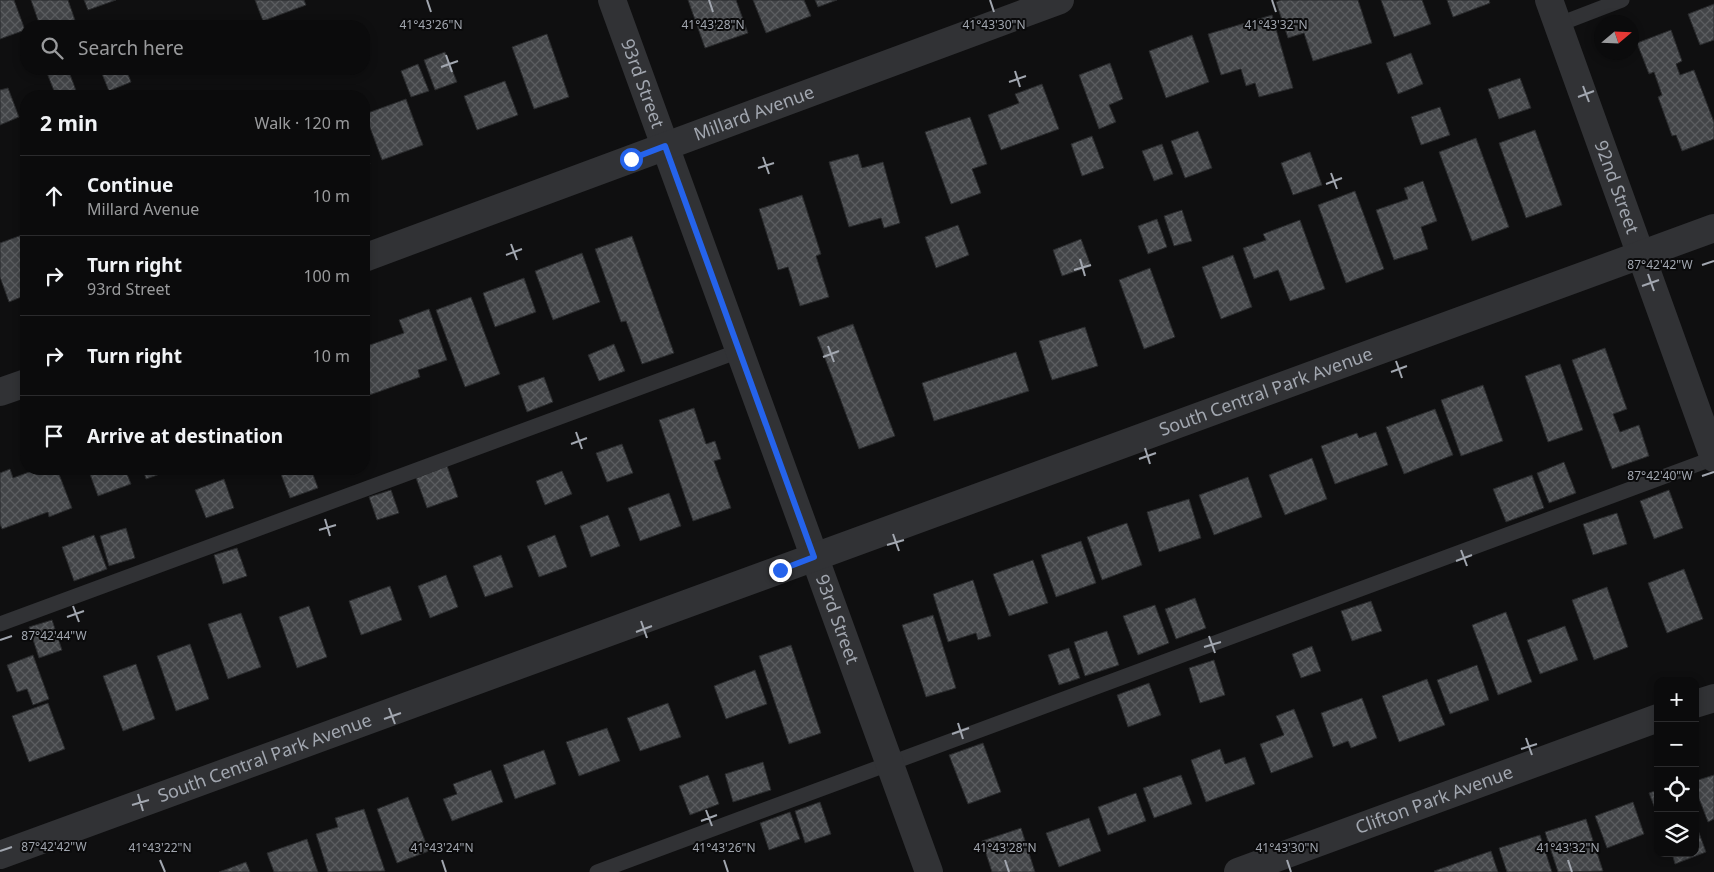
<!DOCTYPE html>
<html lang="en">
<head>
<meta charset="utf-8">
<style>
  :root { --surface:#0b0b0c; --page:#141415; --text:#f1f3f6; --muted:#9a9b9d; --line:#2b2b2d }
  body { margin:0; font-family:"Noto Sans",sans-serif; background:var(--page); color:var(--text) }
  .controls { position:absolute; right:15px; bottom:15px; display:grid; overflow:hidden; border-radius:10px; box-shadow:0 2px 8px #0003 }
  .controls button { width:45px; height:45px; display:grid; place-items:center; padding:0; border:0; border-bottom:1px solid var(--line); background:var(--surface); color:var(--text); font:25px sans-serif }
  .compass { position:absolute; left:1594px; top:15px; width:45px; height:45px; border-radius:50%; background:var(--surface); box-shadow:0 2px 8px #0003; rotate:71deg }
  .stop { position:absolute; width:15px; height:15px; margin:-11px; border:4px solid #2563eb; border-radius:50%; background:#fff }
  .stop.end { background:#2563eb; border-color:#fff; box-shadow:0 1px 5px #0008 }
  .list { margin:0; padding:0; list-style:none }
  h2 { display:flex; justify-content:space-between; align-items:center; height:65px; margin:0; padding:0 20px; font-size:21px }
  h2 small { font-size:16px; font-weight:400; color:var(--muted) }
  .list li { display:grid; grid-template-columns:32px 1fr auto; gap:15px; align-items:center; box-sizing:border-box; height:80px; padding:0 20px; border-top:1px solid var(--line) }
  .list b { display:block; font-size:19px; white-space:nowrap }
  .list p { margin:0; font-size:16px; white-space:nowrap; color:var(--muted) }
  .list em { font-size:16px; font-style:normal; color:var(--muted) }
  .icon { flex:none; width:28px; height:28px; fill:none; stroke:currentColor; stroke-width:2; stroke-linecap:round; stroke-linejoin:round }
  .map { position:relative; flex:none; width:1714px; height:872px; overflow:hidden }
  .search { position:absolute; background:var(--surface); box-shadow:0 2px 8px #0003; left:20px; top:20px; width:350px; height:55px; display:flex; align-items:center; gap:12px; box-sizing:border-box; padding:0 18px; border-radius:20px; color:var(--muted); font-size:19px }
  .panel { position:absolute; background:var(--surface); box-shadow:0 2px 8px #0003; left:20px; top:90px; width:350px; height:385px; border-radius:20px }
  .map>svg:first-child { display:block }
  .building { fill:url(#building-cross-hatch); stroke:#292a2c }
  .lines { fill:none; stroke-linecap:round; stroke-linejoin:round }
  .service { stroke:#313235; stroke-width:15 }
  .minor { stroke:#313235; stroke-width:28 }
  .route { stroke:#2563eb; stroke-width:6 }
  .ticks { fill:none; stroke:#a2a7b0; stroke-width:2 }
  .labels { text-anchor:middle; stroke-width:4; stroke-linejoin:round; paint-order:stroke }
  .street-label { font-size:18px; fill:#a2a7b0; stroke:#0a0a0b }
  .ticks-label { font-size:12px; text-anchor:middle; fill:#a2a7b0; stroke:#0a0a0b; stroke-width:4; stroke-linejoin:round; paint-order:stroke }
</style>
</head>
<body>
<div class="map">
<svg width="1714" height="872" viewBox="0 0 1714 872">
  <defs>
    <pattern id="building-cross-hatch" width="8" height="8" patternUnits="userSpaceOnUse" patternTransform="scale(1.25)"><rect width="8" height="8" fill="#434548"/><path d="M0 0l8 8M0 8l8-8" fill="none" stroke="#5b5d60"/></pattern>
  </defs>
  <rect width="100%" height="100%" fill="#0f0f10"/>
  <path class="building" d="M 0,0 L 14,0 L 25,30 L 0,39 Z
    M 31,0 L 68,0 L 77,26 L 40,26 Z
    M 84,0 L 116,0 L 88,10 Z
    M 255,0 L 304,0 L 306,5 L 263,21 Z
    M 688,0 L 736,0 L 748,33 L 705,48 Z
    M 753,0 L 804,0 L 811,16 L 766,33 Z
    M 815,0 L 837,0 L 818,7 Z
    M 1281,0 L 1358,0 L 1372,43 L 1313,61 L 1304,33 L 1288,38 L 1276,2 Z
    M 1381,0 L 1422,0 L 1431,24 L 1394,37 Z
    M 1447,0 L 1489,0 L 1490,3 L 1453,17 Z
    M 1714,4 L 1714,40 L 1700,45 L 1688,14 Z
    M 1272,15 L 1293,88 L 1259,97 L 1255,83 L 1246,86 L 1241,69 L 1221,75 L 1208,34 Z
    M 1671,30 L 1682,61 L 1676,64 L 1680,75 L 1694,70 L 1714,122 L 1714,139 L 1682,151 L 1676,135 L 1672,136 L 1658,97 L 1662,95 L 1654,72 L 1649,74 L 1637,43 Z
    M 547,34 L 569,97 L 534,109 L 512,47 Z
    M 1192,35 L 1209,82 L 1166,98 L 1149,51 Z
    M 445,52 L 457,82 L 435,90 L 424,60 Z
    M 1411,53 L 1423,84 L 1398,94 L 1386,63 Z
    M 1110,63 L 1123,99 L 1109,105 L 1116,122 L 1099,129 L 1079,75 Z
    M 418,64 L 429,91 L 411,97 L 401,71 Z
    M 58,69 L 68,69 L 78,96 L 56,96 L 47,73 Z
    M 100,69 L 126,69 L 131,82 L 109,91 Z
    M 1520,78 L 1531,108 L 1499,119 L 1488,89 Z
    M 505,81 L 518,115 L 477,130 L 464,96 Z
    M 1042,84 L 1059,129 L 1001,150 L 988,115 L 1019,103 L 1015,94 Z
    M 8,88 L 19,117 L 0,125 L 0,90 Z
    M 406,99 L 423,145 L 382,160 L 365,114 Z
    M 1440,107 L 1450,135 L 1421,145 L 1411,117 Z
    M 970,117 L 987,164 L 972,169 L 981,193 L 951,204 L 925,132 Z
    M 1535,130 L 1562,205 L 1526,218 L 1499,143 Z
    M 1198,131 L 1212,168 L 1185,178 L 1171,141 Z
    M 1092,136 L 1104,168 L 1082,176 L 1071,144 Z
    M 1476,138 L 1509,227 L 1472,241 L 1439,152 Z
    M 1162,144 L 1173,174 L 1154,181 L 1142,151 Z
    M 364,147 L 370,164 L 364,166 Z
    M 1310,152 L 1322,185 L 1293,195 L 1281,163 Z
    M 858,154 L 862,168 L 883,162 L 900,223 L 884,228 L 881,218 L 849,227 L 829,162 Z
    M 1423,181 L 1437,221 L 1421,227 L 1428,249 L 1394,260 L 1376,210 L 1408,199 L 1404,188 Z
    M 1355,191 L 1384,269 L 1346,283 L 1318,205 Z
    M 802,195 L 821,254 L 816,256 L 829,297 L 800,306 L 788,267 L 778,270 L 759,209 Z
    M 1182,210 L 1192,241 L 1174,246 L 1164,216 Z
    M 1157,219 L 1167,247 L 1148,254 L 1138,226 Z
    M 1300,220 L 1325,289 L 1290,301 L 1278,270 L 1254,279 L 1243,248 L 1266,240 L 1263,234 Z
    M 958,225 L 969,255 L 936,268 L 925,237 Z
    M 22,235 L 26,246 L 26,295 L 9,302 L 0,277 L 0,243 Z
    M 632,236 L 674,353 L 642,364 L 626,321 L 621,322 L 595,249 Z
    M 1081,239 L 1091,266 L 1062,276 L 1053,250 Z
    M 582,253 L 600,302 L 553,320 L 535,271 Z
    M 1233,255 L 1252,307 L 1221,319 L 1202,267 Z
    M 1150,268 L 1175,337 L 1144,349 L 1119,280 Z
    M 524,278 L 536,312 L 495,327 L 483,293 Z
    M 471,297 L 500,374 L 465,387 L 436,310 Z
    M 429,309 L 447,360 L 418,370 L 420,377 L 364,397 L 364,347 L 404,333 L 399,320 Z
    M 853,324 L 895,436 L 859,449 L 817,337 Z
    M 1085,327 L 1098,366 L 1052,380 L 1039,341 Z
    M 614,344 L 625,371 L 599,381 L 588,355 Z
    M 1605,348 L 1627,409 L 1613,414 L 1620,432 L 1639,425 L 1649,456 L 1612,469 L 1572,360 Z
    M 1016,352 L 1029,391 L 934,421 L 922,383 Z
    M 1560,364 L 1583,430 L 1548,442 L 1525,376 Z
    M 544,377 L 553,402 L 527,412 L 518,386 Z
    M 1483,385 L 1503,441 L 1461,456 L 1441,400 Z
    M 694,408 L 706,444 L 715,441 L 721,459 L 714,461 L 731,508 L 693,521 L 659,420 Z
    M 1435,409 L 1453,455 L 1404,474 L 1386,427 Z
    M 1376,432 L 1388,465 L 1335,484 L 1321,446 L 1357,433 L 1359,438 Z
    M 622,444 L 633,473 L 607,482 L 596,453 Z
    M 1312,458 L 1327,499 L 1285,515 L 1269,475 Z
    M 1564,462 L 1576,493 L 1549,503 L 1537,473 Z
    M 447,466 L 458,497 L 427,508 L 416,478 Z
    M 10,469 L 13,478 L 32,471 L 31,469 L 57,469 L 72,508 L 49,517 L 48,512 L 2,529 L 0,524 L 0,473 Z
    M 88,469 L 125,469 L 131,484 L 98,496 Z
    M 143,469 L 174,469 L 146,479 Z
    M 279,469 L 311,469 L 318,488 L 290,498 Z
    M 562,471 L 572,494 L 545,505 L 536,481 Z
    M 1532,475 L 1544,508 L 1506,522 L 1493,489 Z
    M 1248,477 L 1262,517 L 1214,535 L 1199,495 Z
    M 224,479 L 234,508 L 206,518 L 195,490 Z
    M 391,490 L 399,513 L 377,520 L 369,497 Z
    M 1669,490 L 1683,528 L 1654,539 L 1640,501 Z
    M 669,493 L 681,526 L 640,541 L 628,508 Z
    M 1189,499 L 1201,538 L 1159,552 L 1147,512 Z
    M 1617,513 L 1627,544 L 1593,555 L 1583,524 Z
    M 608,515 L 620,546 L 591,557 L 580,526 Z
    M 1127,523 L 1142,565 L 1102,580 L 1087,537 Z
    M 126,528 L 135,558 L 109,566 L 100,536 Z
    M 94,535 L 107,569 L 74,581 L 62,547 Z
    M 555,535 L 567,567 L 539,577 L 527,546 Z
    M 1081,541 L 1096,583 L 1056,597 L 1041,555 Z
    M 237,548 L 247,576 L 223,584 L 214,555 Z
    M 501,555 L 513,587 L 485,597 L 473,566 Z
    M 1033,560 L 1048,603 L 1009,616 L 993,574 Z
    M 1684,569 L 1703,619 L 1667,633 L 1648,583 Z
    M 446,575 L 458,607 L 430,618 L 418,586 Z
    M 973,580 L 991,636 L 978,640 L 976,633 L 948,642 L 933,594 Z
    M 390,586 L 402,620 L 361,635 L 349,601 Z
    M 1607,587 L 1628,647 L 1594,660 L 1572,600 Z
    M 1195,598 L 1206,628 L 1176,639 L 1165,609 Z
    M 1371,601 L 1382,631 L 1352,641 L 1341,611 Z
    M 1155,605 L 1169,643 L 1138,655 L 1123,616 Z
    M 309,606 L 327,657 L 297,668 L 279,617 Z
    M 1506,612 L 1532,682 L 1498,695 L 1472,625 Z
    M 241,613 L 261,667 L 228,679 L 208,624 Z
    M 933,615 L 956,688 L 926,697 L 902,625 Z
    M 52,620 L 62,650 L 39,658 L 29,627 Z
    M 1565,626 L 1578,660 L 1540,674 L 1527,640 Z
    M 1107,631 L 1119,665 L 1085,676 L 1074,642 Z
    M 190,644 L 209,699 L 176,711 L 157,656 Z
    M 791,645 L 821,733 L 789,744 L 759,656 Z
    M 1312,646 L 1321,671 L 1301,678 L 1292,654 Z
    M 1069,648 L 1080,678 L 1059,685 L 1048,655 Z
    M 33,655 L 49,699 L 33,705 L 27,689 L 17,692 L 7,665 Z
    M 1214,660 L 1225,695 L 1200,703 L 1189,668 Z
    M 136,664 L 155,719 L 123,731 L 103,676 Z
    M 1477,665 L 1489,700 L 1450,714 L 1437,680 Z
    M 755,670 L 767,704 L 726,719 L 714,686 Z
    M 1427,679 L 1445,725 L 1399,742 L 1382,696 Z
    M 1149,683 L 1161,715 L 1128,727 L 1117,695 Z
    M 1362,698 L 1377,738 L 1351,748 L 1348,741 L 1333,747 L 1321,713 Z
    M 48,703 L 65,749 L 29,762 L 12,716 Z
    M 668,703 L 681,737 L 640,751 L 627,718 Z
    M 1294,709 L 1313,757 L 1271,773 L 1260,744 L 1284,735 L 1276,716 Z
    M 607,728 L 620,761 L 579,776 L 566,742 Z
    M 983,743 L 1001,792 L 968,804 L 949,755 Z
    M 1220,749 L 1225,764 L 1245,757 L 1255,784 L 1206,802 L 1191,760 Z
    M 544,750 L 556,784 L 515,799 L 503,765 Z
    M 763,762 L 771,790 L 733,802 L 725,774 Z
    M 491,770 L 503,802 L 452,821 L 443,799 L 457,794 L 453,784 Z
    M 708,775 L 719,804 L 690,815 L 679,786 Z
    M 1181,775 L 1192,804 L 1154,818 L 1143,788 Z
    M 1714,775 L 1714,819 L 1708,822 L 1695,788 L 1695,781 Z
    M 1658,790 L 1658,816 L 1649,793 Z
    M 1136,793 L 1146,821 L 1108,835 L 1098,807 Z
    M 408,797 L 429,851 L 397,863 L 377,809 Z
    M 820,802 L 831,834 L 805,843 L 795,811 Z
    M 1633,802 L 1644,834 L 1607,848 L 1595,816 Z
    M 364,809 L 385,871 L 328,872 L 316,834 L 338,827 L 335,818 Z
    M 790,812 L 800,839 L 769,850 L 760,823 Z
    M 1089,818 L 1101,851 L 1059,867 L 1046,833 Z
    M 1586,819 L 1603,871 L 1558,872 L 1545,832 Z
    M 1695,822 L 1706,852 L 1675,864 L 1672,853 L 1695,853 Z
    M 1021,828 L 1035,872 L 992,872 L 982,841 Z
    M 1540,835 L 1552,872 L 1507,872 L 1499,848 Z
    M 307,839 L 318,872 L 274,872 L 267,853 Z
    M 1491,851 L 1498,872 L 1435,872 L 1434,871 Z
    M 246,862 L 250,872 L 219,872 Z"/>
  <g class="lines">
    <path class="service" d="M 1557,25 L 1622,0
      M 0,624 L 739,351
      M 597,872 L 1714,458"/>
    <g class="minor">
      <path id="s1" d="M 612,0 L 929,872"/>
      <path id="s2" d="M 1549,0 L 1714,458"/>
      <path id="s3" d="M 364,258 L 1060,0"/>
      <path d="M 0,392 L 26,383"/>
      <path d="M 1695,704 L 1714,698"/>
      <path id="s4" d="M 0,855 L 1714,228"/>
      <path id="s5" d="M 1238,872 L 1658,718"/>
    </g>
  </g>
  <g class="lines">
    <path class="route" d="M 631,159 L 665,146 L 814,557 L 780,570"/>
  </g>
  <path class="ticks" d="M 427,0 L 431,12M 709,0 L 713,12M 990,0 L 994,12M 1272,0 L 1276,12M 446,55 L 452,72M 441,67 L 458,61M 1015,71 L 1020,87M 1009,82 L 1026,76M 1583,86 L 1589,102M 1578,97 L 1594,91M 763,157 L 769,174M 758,168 L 774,163M 1331,173 L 1337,189M 1326,184 L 1342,178M 511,244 L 517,260M 506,255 L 522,249M 1080,259 L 1085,276M 1702,265 L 1714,261M 1074,270 L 1091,265M 1648,274 L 1654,291M 1642,286 L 1659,280M 828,346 L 834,362M 823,357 L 839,351M 1396,361 L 1402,378M 1391,372 L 1407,366M 576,432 L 582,449M 571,444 L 587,438M 1145,448 L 1150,464M 1139,459 L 1156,453M 1702,476 L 1714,472M 325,519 L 330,536M 319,530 L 336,525M 893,534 L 899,551M 887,545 L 904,540M 1461,550 L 1467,566M 1456,561 L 1472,555M 73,606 L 79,622M 67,617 L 84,611M 641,621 L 647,638M 636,632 L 652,626M 1209,636 L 1215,653M 0,640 L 12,636M 1204,647 L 1221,642M 389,708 L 395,724M 384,719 L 401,713M 958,723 L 963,739M 952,734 L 969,728M 1526,738 L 1532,755M 1521,749 L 1537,744M 138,794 L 143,811M 132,805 L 149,800M 706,810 L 712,826M 701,821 L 717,815M 0,851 L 12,847M 160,860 L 165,872M 442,860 L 446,872M 724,860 L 728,872M 1005,860 L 1009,872M 1287,860 L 1291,872M 1568,860 L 1572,872"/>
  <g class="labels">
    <g class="street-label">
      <text dy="6" stroke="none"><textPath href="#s1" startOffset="89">93rd Street</textPath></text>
      <text dy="6" stroke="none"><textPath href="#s3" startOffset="416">Millard Avenue</textPath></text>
      <text dy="6" stroke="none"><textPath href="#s2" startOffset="199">92nd Street</textPath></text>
      <text dy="6" stroke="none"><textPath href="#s4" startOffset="1348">South Central Park Avenue</textPath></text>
      <text dy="6" stroke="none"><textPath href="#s1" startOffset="659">93rd Street</textPath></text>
      <text dy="6" stroke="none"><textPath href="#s4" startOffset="282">South Central Park Avenue</textPath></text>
      <text dy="6" stroke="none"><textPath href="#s5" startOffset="209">Clifton Park Avenue</textPath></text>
    </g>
  </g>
  <g class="ticks-label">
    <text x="994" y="29">41°43'30"N</text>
    <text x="431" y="29">41°43'26"N</text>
    <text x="713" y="29">41°43'28"N</text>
    <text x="1276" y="29">41°43'32"N</text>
    <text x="1660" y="269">87°42'42"W</text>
    <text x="1660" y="480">87°42'40"W</text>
    <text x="54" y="640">87°42'44"W</text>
    <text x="54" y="851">87°42'42"W</text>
    <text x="160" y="852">41°43'22"N</text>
    <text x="442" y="852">41°43'24"N</text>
    <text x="724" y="852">41°43'26"N</text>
    <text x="1005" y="852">41°43'28"N</text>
    <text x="1287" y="852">41°43'30"N</text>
    <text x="1568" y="852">41°43'32"N</text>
  </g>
</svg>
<div class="controls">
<button>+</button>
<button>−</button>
<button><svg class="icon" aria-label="locate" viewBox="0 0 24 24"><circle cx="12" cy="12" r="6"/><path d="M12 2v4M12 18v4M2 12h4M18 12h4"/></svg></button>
<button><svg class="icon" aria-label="layers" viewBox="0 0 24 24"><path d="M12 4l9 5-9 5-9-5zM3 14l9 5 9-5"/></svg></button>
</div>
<svg class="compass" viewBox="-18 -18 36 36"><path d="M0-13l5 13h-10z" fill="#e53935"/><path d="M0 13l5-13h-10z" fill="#9a9b9d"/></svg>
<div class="stop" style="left:631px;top:159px"></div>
<div class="stop end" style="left:780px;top:570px"></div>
<div class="search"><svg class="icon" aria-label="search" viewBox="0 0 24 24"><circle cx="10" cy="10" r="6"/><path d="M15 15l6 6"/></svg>Search here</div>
<section class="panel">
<h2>2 min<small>Walk · 120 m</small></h2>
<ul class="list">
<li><svg class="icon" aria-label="ahead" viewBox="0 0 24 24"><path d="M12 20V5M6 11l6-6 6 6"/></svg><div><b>Continue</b><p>Millard Avenue</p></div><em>10 m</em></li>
<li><svg class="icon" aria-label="right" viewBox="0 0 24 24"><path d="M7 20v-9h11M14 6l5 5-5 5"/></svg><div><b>Turn right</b><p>93rd Street</p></div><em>100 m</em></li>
<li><svg class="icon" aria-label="right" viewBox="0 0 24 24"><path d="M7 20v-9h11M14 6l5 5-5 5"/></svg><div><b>Turn right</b></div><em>10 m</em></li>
<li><svg class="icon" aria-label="arrive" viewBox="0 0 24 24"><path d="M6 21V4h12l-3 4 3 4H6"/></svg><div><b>Arrive at destination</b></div></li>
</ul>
</section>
</div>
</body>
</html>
